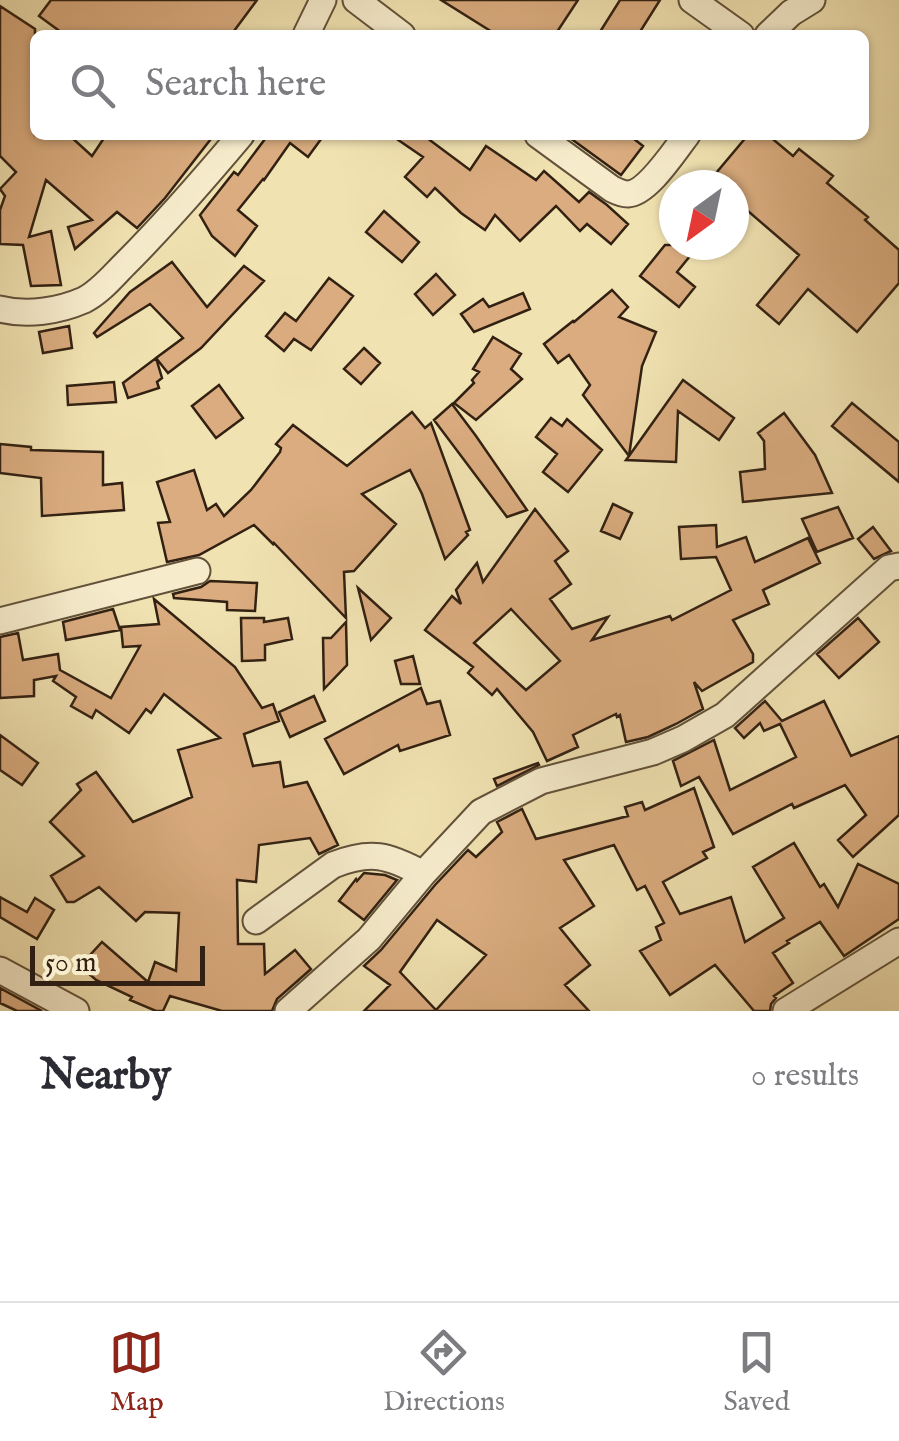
<!DOCTYPE html>
<html lang="en">
<head>
<meta charset="utf-8">
<style>
  :root { --surface:#fff; --page:#f2f2f3; --text:#2b2b33; --muted:#7c7c81; --line:#e1e1e2; --accent:#8f2418 }
  body { margin:0; font-family:"IM FELL English",serif; background:var(--page); color:var(--text) }
  .compass { position:absolute; left:659px; top:170px; width:90px; height:90px; border-radius:50%; background:var(--surface); box-shadow:0 2px 8px #0004; rotate:213deg }
  .scale { position:absolute; left:30px; bottom:25px; width:175px; box-sizing:border-box; padding-left:10px; border:5px solid #322112; border-top:0; font-size:28px; line-height:35px; white-space:nowrap; color:#322112; -webkit-text-stroke:8px #f6eccc; paint-order:stroke }
  .list { margin:0; padding:0; list-style:none }
  h2 { display:flex; justify-content:space-between; align-items:center; height:130px; margin:0; padding:0 40px; font-size:42px }
  h2 small { font-size:32px; font-weight:400; color:var(--muted) }
  .icon { flex:none; width:55px; height:55px; fill:none; stroke:currentColor; stroke-width:2; stroke-linecap:round; stroke-linejoin:round }
  .map { position:relative; flex:none; width:899px; height:1011px; overflow:hidden }
  .search { position:absolute; background:var(--surface); box-shadow:0 2px 8px #0004; left:30px; right:30px; top:30px; height:110px; display:flex; align-items:center; gap:25px; box-sizing:border-box; padding:0 35px; border-radius:15px; color:var(--muted); font-size:38px }
  .sheet { height:290px; background:var(--surface) }
  nav { display:flex; justify-content:space-around; align-items:center; box-sizing:border-box; height:140px; border-top:2px solid var(--line); background:var(--surface); font-size:28px; color:var(--muted) }
  nav a { display:grid; justify-items:center; gap:5px }
  nav .on { color:var(--accent) }
  .map>svg:first-child { display:block }
  .building { fill:#daac7f; stroke:#322112; stroke-width:2.5; fill-rule:evenodd }
  .lines { fill:none; stroke-linecap:round; stroke-linejoin:round }
  .minor-casing { stroke:#62513a; stroke-width:29 }
  .minor { stroke:#f6eccc; stroke-width:25 }
</style>
</head>
<body>
<div class="map">
<svg width="899" height="1011" viewBox="0 0 899 1011">
  <rect width="100%" height="100%" fill="#f1e2b1"/>
  <filter id="stains"><feTurbulence type="fractalNoise" baseFrequency=".002" numOctaves="4"/><feColorMatrix values="0 0 0 0 .2 0 0 0 0 .09 0 0 0 0 .02 0 0 0 .5 -.17"/></filter>
  <radialGradient id="worn" r=".72"><stop offset=".6" stop-color="#630" stop-opacity="0"/><stop offset="1" stop-color="#630" stop-opacity=".3"/></radialGradient>
  <path class="building" d="M 51,0 L 257,0 L 231,35 L 65,35 L 39,16 Z
    M 441,0 L 578,0 L 555,35 L 497,35 Z
    M 620,0 L 660,0 L 638,35 L 598,35 Z
    M 0,6 L 35,29 L 35,135 L 69,135 L 92,156 L 106,135 L 214,135 L 165,198 L 137,228 L 117,212 L 75,249 L 68,227 L 92,220 L 46,180 L 29,237 L 51,231 L 61,285 L 31,286 L 23,245 L 0,244 L 0,210 L 5,196 L 0,189 L 16,172 L 0,156 Z
    M 268,135 L 324,135 L 308,157 L 290,143 L 264,180 L 263,179 L 238,210 L 257,226 L 235,256 L 212,236 L 200,215 L 234,172 L 238,175 Z
    M 391,135 L 423,135 L 470,170 L 486,146 L 536,180 L 544,171 L 579,202 L 589,192 L 607,205 L 628,224 L 611,244 L 587,224 L 580,231 L 556,206 L 520,241 L 495,215 L 485,230 L 461,213 L 435,188 L 427,197 L 405,177 L 423,157 Z
    M 566,135 L 629,135 L 643,146 L 621,175 Z
    M 748,135 L 768,135 L 793,156 L 799,149 L 833,176 L 827,183 L 868,217 L 865,220 L 899,250 L 899,283 L 857,332 L 808,289 L 779,324 L 757,305 L 799,255 L 734,199 L 734,185 L 706,185 Z
    M 384,211 L 419,242 L 402,262 L 366,232 Z
    M 665,245 L 699,245 L 677,272 L 695,287 L 679,307 L 640,276 Z
    M 172,262 L 207,307 L 244,266 L 264,281 L 201,348 L 168,373 L 156,358 L 183,338 L 150,304 L 97,337 L 94,333 L 130,292 Z
    M 436,274 L 455,295 L 433,315 L 415,294 Z
    M 329,278 L 353,296 L 311,350 L 294,339 L 284,351 L 266,336 L 285,313 L 296,321 Z
    M 612,290 L 628,307 L 619,317 L 656,332 L 642,366 L 629,456 L 683,380 L 734,418 L 719,440 L 678,411 L 676,462 L 626,460 L 629,456 L 583,395 L 590,385 L 569,355 L 558,363 L 544,344 L 573,321 L 574,322 Z
    M 523,293 L 530,309 L 474,332 L 461,314 L 483,299 L 489,307 Z
    M 69,326 L 72,348 L 43,353 L 39,332 Z
    M 493,337 L 521,354 L 511,369 L 522,379 L 476,420 L 454,403 L 474,383 L 472,380 L 479,372 L 473,369 Z
    M 364,348 L 380,363 L 361,384 L 344,369 Z
    M 156,358 L 162,378 L 157,382 L 159,388 L 128,398 L 123,383 Z
    M 114,382 L 116,402 L 68,405 L 67,386 Z
    M 219,385 L 243,418 L 216,438 L 192,406 Z
    M 852,403 L 899,442 L 899,482 L 832,426 Z
    M 452,404 L 476,436 L 527,510 L 507,517 L 434,420 Z
    M 412,412 L 425,428 L 431,423 L 470,530 L 466,532 L 468,535 L 445,559 L 422,494 L 410,470 L 362,494 L 396,524 L 354,571 L 344,572 L 346,618 L 273,542 L 274,545 L 254,525 L 199,555 L 167,562 L 158,523 L 170,522 L 157,482 L 194,470 L 207,510 L 216,504 L 224,516 L 251,490 L 280,452 L 281,448 L 276,444 L 293,425 L 347,466 Z
    M 784,413 L 815,455 L 832,493 L 743,502 L 740,472 L 765,469 L 764,441 L 758,433 Z
    M 551,418 L 562,426 L 567,419 L 602,450 L 568,492 L 543,472 L 557,454 L 536,437 Z
    M 0,444 L 31,447 L 31,450 L 103,452 L 103,485 L 122,483 L 124,510 L 42,516 L 41,478 L 0,473 Z
    M 613,504 L 632,513 L 620,539 L 601,531 Z
    M 838,507 L 853,538 L 817,552 L 802,519 Z
    M 535,509 L 568,551 L 555,561 L 571,584 L 550,599 L 572,629 L 608,617 L 592,640 L 670,616 L 672,620 L 731,590 L 716,557 L 681,559 L 679,527 L 716,525 L 717,547 L 746,537 L 755,562 L 808,538 L 820,563 L 763,590 L 769,604 L 733,620 L 753,654 L 753,662 L 702,691 L 694,682 L 703,709 L 676,724 L 648,737 L 626,742 L 620,715 L 617,717 L 616,714 L 573,735 L 578,747 L 547,761 L 533,732 L 497,689 L 492,695 L 468,673 L 473,667 L 425,630 L 452,596 L 461,604 L 456,590 L 477,563 L 483,582 ZM 511,609 L 560,661 L 526,690 L 474,643 Z
    M 873,527 L 891,551 L 874,559 L 858,539 Z
    M 210,581 L 257,583 L 255,611 L 227,610 L 227,602 L 174,598 L 173,594 L 201,587 Z
    M 358,588 L 391,618 L 371,640 Z
    M 154,599 L 235,667 L 262,708 L 273,704 L 279,721 L 244,734 L 253,766 L 280,762 L 284,787 L 307,782 L 338,845 L 319,854 L 310,838 L 259,845 L 256,882 L 237,880 L 238,944 L 264,944 L 265,974 L 295,950 L 311,969 L 277,999 L 272,1011 L 222,1011 L 170,996 L 163,1011 L 156,1011 L 130,1000 L 132,997 L 96,980 L 80,966 L 102,942 L 148,982 L 155,962 L 176,971 L 179,913 L 145,912 L 136,921 L 99,887 L 74,902 L 67,902 L 51,876 L 84,856 L 50,822 L 81,790 L 77,784 L 96,772 L 133,822 L 192,797 L 178,750 L 220,738 L 164,694 L 151,713 L 146,709 L 129,733 L 96,710 L 92,718 L 71,706 L 76,697 L 53,681 L 56,676 L 34,680 L 34,696 L 0,698 L 0,637 L 18,633 L 23,660 L 58,654 L 60,670 L 111,698 L 140,646 L 123,647 L 121,627 L 159,624 Z
    M 113,609 L 120,630 L 66,640 L 63,622 Z
    M 241,618 L 264,618 L 264,622 L 288,618 L 292,639 L 265,645 L 265,660 L 242,661 Z
    M 858,618 L 879,642 L 839,678 L 817,654 Z
    M 346,622 L 347,665 L 324,689 L 323,638 L 331,638 Z
    M 413,656 L 420,684 L 401,684 L 395,661 Z
    M 421,688 L 427,704 L 440,701 L 450,735 L 400,751 L 398,745 L 344,774 L 325,739 Z
    M 314,696 L 325,721 L 290,737 L 279,712 Z
    M 765,701 L 782,721 L 824,701 L 851,756 L 899,736 L 899,815 L 853,857 L 838,840 L 866,815 L 845,785 L 794,808 L 792,804 L 733,834 L 699,777 L 681,786 L 673,761 L 714,740 L 730,790 L 796,757 L 780,724 L 764,731 L 760,723 L 744,738 L 735,728 Z
    M 0,735 L 38,763 L 22,785 L 0,770 Z
    M 538,763 L 539,765 L 497,786 L 494,779 Z
    M 694,788 L 714,847 L 703,852 L 707,858 L 663,882 L 680,914 L 731,897 L 745,942 L 784,918 L 753,867 L 794,843 L 820,887 L 824,884 L 838,907 L 858,864 L 899,884 L 899,919 L 844,956 L 820,922 L 787,941 L 789,943 L 773,953 L 793,983 L 774,996 L 776,998 L 771,1004 L 770,1011 L 754,1011 L 715,965 L 670,995 L 640,951 L 661,940 L 656,927 L 664,923 L 645,886 L 637,890 L 614,845 L 564,860 L 594,906 L 560,928 L 590,965 L 565,985 L 589,1011 L 364,1011 L 390,985 L 364,966 L 381,950 L 435,885 L 468,850 L 476,857 L 502,832 L 497,822 L 522,809 L 536,839 L 628,816 L 625,807 L 642,802 L 645,810 ZM 437,920 L 486,955 L 436,1010 L 400,972 Z
    M 364,873 L 385,875 L 397,880 L 364,920 L 339,901 L 356,879 L 357,881 Z
    M 0,897 L 27,912 L 35,898 L 54,910 L 37,939 L 0,917 Z
    M 0,988 L 42,1011 L 17,1011 L 0,1003 Z"/>
  <g class="lines">
    <g class="minor-casing">
      <path id="minor" d="M 356,0 L 402,35
        M 692,0 L 741,35
        M 306,35 L 323,0
        M 768,35 L 791,13 L 812,0
        M 538,135 L 612,189 C 616,191 624,194 628,194 C 648,193 675,150 687,135
        M 0,309 C 27,316 59,311 84,300 C 100,292 113,276 125,264 C 166,223 204,179 241,135
        M 0,621 L 197,571
        M 256,921 L 333,865 C 371,850 388,855 423,874
        M 0,970 L 76,1011
        M 288,1011 L 369,939 L 423,874 L 481,812 L 541,781 L 653,752 L 683,739 L 725,715 L 889,568 L 899,566
        M 786,1011 L 899,941"/>
    </g>
    <use href="#minor" class="minor"/>
  </g>
  <rect width="100%" height="100%" filter="url(#stains)"/>
  <rect width="100%" height="100%" fill="url(#worn)"/>
</svg>
<svg class="compass" viewBox="-18 -18 36 36"><path d="M0-13l5 13h-10z" fill="#e53935"/><path d="M0 13l5-13h-10z" fill="#7c7c81"/></svg>
<div class="scale">50 m</div>
<div class="search"><svg class="icon" aria-label="search" viewBox="0 0 24 24"><circle cx="10" cy="10" r="6"/><path d="M15 15l6 6"/></svg>Search here</div>
</div>
<section class="sheet">
<h2>Nearby<small>0 results</small></h2>
<ul class="list">
</ul>
</section>
<nav>
<a class="on"><svg class="icon" aria-label="map" viewBox="0 0 24 24"><path d="M3 6l6-2 6 2 6-2v14l-6 2-6-2-6 2zM9 4v14M15 6v14"/></svg>Map</a>
<a><svg class="icon" aria-label="directions" viewBox="0 0 24 24"><path d="M12 3l9 9-9 9-9-9zM9 14v-3h6M13 9l2 2-2 2"/></svg>Directions</a>
<a><svg class="icon" aria-label="saved" viewBox="0 0 24 24"><path d="M7 4h10v16l-5-4-5 4z"/></svg>Saved</a>
</nav>
</body>
</html>
